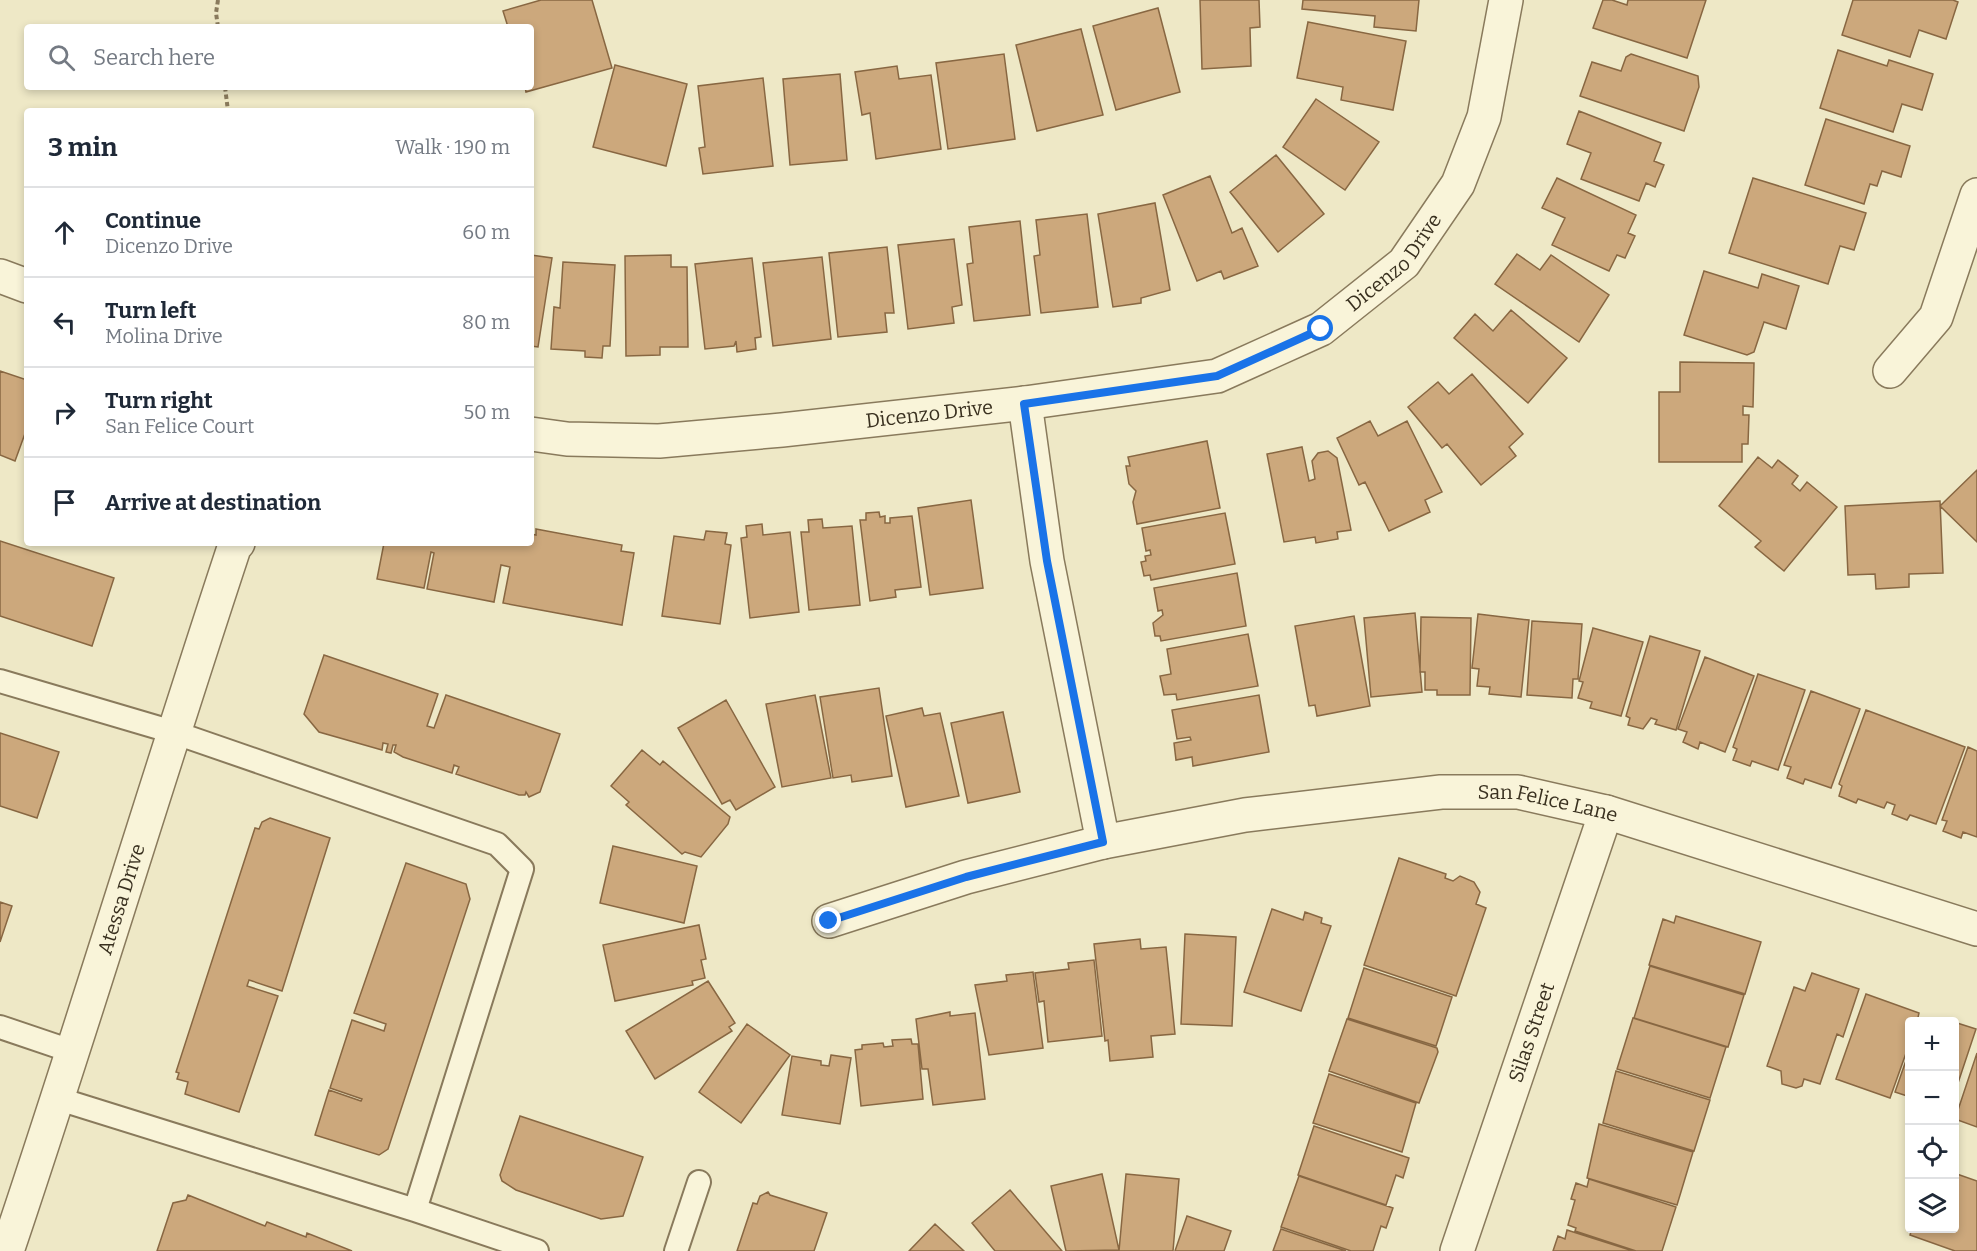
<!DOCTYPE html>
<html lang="en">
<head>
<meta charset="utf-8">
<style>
  :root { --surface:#fff; --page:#f2f2f3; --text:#1f2937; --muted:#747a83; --line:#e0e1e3 }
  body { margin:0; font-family:Bitter,serif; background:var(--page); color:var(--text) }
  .controls { position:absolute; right:18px; bottom:18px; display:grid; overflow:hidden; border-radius:6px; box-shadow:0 3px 9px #0003 }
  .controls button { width:54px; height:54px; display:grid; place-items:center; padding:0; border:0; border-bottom:2px solid var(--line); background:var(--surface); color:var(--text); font:30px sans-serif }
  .stop { position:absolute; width:18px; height:18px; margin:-14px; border:4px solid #1a73e8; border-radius:50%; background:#fff }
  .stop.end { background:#1a73e8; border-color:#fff; box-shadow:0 2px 6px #0008 }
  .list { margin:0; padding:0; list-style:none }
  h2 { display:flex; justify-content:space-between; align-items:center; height:78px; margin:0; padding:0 24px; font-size:26px }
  h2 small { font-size:20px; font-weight:400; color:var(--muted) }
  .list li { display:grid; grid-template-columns:39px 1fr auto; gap:18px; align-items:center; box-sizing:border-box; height:90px; padding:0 24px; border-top:2px solid var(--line) }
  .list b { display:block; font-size:22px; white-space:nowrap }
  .list p { margin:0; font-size:20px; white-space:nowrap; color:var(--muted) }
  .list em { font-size:20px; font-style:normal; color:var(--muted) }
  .icon { flex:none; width:33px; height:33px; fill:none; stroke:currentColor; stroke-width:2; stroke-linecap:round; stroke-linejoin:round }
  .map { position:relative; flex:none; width:1977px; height:1251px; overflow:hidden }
  .search { position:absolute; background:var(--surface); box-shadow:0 3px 9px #0003; left:24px; top:24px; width:510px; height:66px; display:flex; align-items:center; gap:15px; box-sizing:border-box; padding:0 21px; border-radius:6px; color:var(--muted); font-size:22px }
  .panel { position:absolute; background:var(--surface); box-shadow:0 3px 9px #0003; left:24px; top:108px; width:510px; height:438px; border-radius:6px }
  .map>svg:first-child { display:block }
  .building { fill:#cca87c; stroke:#886742; stroke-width:1.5 }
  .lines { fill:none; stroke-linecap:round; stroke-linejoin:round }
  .service-casing { stroke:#897a5c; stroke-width:26 }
  .minor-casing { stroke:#897a5c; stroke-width:36 }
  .path { stroke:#897a5c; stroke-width:4; stroke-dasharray:4.5 3; stroke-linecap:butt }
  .service { stroke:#f9f4d9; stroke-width:22 }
  .minor { stroke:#f9f4d9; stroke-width:33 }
  .route { stroke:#1a73e8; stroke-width:8 }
  .labels { text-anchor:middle; stroke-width:5; stroke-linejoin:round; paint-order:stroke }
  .street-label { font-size:20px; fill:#39301f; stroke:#f5f1d5 }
</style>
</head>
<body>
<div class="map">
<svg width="1977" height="1251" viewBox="0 0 1977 1251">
  <rect width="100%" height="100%" fill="#eee8c6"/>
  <path class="building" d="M 541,0 L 592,0 L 612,68 L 526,92 L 525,87 L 531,87 L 531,27 L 508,27 L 503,11 Z
    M 1200,0 L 1259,0 L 1260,27 L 1250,28 L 1251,66 L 1202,69 Z
    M 1303,0 L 1419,0 L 1416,31 L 1374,27 L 1375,16 L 1302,9 Z
    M 1603,0 L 1612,0 L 1627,5 L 1628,0 L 1706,0 L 1687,58 L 1593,28 Z
    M 1853,0 L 1953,0 L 1958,2 L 1946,39 L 1919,30 L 1910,57 L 1842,35 Z
    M 1158,8 L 1180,92 L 1116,110 L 1093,26 Z
    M 1308,22 L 1406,41 L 1393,110 L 1341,100 L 1343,87 L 1297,78 Z
    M 1081,29 L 1103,115 L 1037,131 L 1016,45 Z
    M 1838,50 L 1887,66 L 1889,60 L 1933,74 L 1922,110 L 1902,104 L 1893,132 L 1820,108 Z
    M 1004,54 L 1015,139 L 948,149 L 936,63 Z
    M 1631,54 L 1698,76 L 1699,87 L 1684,131 L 1580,96 L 1592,62 L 1621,71 L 1626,57 Z
    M 615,65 L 687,84 L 666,166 L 593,147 Z
    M 897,66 L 899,79 L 931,75 L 941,149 L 876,159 L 870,113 L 862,115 L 855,72 Z
    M 840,74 L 847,160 L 790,165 L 783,79 Z
    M 763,78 L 773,166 L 703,174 L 699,148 L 705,147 L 698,86 Z
    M 1316,99 L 1379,142 L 1345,190 L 1283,147 Z
    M 1579,111 L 1661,143 L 1654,161 L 1664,165 L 1655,187 L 1646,183 L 1639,201 L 1581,179 L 1591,153 L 1567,144 Z
    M 1826,119 L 1910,146 L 1901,177 L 1882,171 L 1877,186 L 1870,184 L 1864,204 L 1805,185 Z
    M 1276,155 L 1324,214 L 1278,252 L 1230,192 Z
    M 1210,176 L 1232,233 L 1242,228 L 1258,266 L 1224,279 L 1221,271 L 1197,281 L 1163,195 Z
    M 1557,178 L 1636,215 L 1628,233 L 1635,236 L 1625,258 L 1617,255 L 1609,271 L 1552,245 L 1565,218 L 1542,208 Z
    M 1753,178 L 1866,213 L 1854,250 L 1840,246 L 1828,284 L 1729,253 Z
    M 1155,203 L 1170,290 L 1141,298 L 1141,303 L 1113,307 L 1098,214 Z
    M 1087,214 L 1098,307 L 1041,313 L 1034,256 L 1040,255 L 1036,220 Z
    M 1020,221 L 1030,315 L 974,321 L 967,264 L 973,263 L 969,227 Z
    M 954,239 L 962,305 L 952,307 L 954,323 L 908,329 L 898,245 Z
    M 887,247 L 894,313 L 885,313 L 887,332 L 838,337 L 829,253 Z
    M 1517,254 L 1540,270 L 1551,255 L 1609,295 L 1579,342 L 1495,284 Z
    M 531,255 L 552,258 L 538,347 L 531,346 Z
    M 671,255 L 671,267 L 687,267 L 688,347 L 660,347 L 660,355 L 626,356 L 625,256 Z
    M 822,257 L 831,339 L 773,346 L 763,263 Z
    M 752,258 L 761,337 L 755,338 L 756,349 L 737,352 L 736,341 L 734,346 L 705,349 L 695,264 Z
    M 563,262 L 615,265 L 610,346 L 603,346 L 602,358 L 585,357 L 585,351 L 551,349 L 554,307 L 560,308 Z
    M 1704,271 L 1758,288 L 1762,274 L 1799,286 L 1786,329 L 1764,322 L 1754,352 L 1747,355 L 1684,335 Z
    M 1511,310 L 1567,358 L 1528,403 L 1454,338 L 1475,314 L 1493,331 Z
    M 1680,362 L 1754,363 L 1753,407 L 1743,406 L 1743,415 L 1749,415 L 1748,444 L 1742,444 L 1742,462 L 1659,462 L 1659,392 L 1680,392 Z
    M 0,371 L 27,380 L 27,428 L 15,461 L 0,455 Z
    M 1472,374 L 1523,434 L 1509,447 L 1516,456 L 1481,485 L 1447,444 L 1442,448 L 1408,407 L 1438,382 L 1449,394 Z
    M 1370,421 L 1378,436 L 1407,421 L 1442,492 L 1425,500 L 1430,512 L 1389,531 L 1365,482 L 1359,485 L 1337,438 Z
    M 1207,441 L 1220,508 L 1137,524 L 1133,502 L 1136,491 L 1129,484 L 1126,466 L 1130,466 L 1128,457 Z
    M 1302,447 L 1309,481 L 1315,479 L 1312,461 L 1318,453 L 1328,451 L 1337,458 L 1351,530 L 1337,532 L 1338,539 L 1316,543 L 1315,537 L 1284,542 L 1267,454 Z
    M 1758,457 L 1772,468 L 1778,460 L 1798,476 L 1792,484 L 1800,491 L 1807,482 L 1837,507 L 1784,571 L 1755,547 L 1761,541 L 1719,506 Z
    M 1977,470 L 1977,542 L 1940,506 Z
    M 971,500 L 983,588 L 930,595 L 918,508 Z
    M 1940,501 L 1943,573 L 1909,574 L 1909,587 L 1876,589 L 1875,574 L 1848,575 L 1845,506 Z
    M 879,512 L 880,517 L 885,516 L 885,523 L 890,523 L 890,518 L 912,516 L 921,587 L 895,590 L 896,597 L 870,601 L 860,520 L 866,520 L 866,513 Z
    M 1225,513 L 1235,564 L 1151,580 L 1150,575 L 1144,576 L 1141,562 L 1146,561 L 1145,556 L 1151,555 L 1150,550 L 1146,551 L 1142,528 Z
    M 822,519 L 823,528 L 852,526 L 860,605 L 809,610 L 801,532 L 809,532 L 808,520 Z
    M 762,524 L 763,535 L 790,532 L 799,612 L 750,618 L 741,538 L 747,537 L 746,526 Z
    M 536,529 L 622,545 L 621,551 L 634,553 L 622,625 L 503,603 L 510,567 L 501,565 L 494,602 L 427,589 L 434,553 L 431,552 L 424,588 L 377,579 L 384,543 L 531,543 L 531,534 L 536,535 Z
    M 706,531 L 727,533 L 725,544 L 731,545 L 720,624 L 662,616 L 674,536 L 704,540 Z
    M 0,541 L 114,578 L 92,646 L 0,616 Z
    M 1237,573 L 1246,626 L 1161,641 L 1160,636 L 1155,636 L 1153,623 L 1163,615 L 1162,610 L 1158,611 L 1154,588 Z
    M 1415,613 L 1422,692 L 1371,697 L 1364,618 Z
    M 1478,614 L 1529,620 L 1521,697 L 1489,694 L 1490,687 L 1477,686 L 1479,669 L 1472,668 Z
    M 1354,616 L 1370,706 L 1317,716 L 1315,705 L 1309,706 L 1295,626 Z
    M 1421,617 L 1471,618 L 1470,695 L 1437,695 L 1437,690 L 1425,690 L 1425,672 L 1420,672 Z
    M 1532,621 L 1582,624 L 1578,679 L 1573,679 L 1572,698 L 1527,695 Z
    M 1593,628 L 1643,642 L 1621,716 L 1590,708 L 1592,702 L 1578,698 L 1583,682 L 1579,681 Z
    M 1248,634 L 1258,686 L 1177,700 L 1176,694 L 1164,695 L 1160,676 L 1171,674 L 1167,649 Z
    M 1650,636 L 1700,651 L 1676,730 L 1655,724 L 1657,720 L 1651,718 L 1643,729 L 1628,725 L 1630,718 L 1626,716 Z
    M 324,655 L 438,694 L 427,726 L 434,728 L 446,695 L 560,734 L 540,792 L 529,797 L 526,792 L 525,795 L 519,795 L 456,774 L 459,767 L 454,765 L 452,773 L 403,757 L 394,752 L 396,745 L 393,745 L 391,753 L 386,752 L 388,744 L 383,743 L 382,750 L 319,732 L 304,714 Z
    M 1705,657 L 1754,676 L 1725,752 L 1700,742 L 1698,749 L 1683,742 L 1687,732 L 1678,729 Z
    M 1758,674 L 1805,690 L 1778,770 L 1752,761 L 1750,766 L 1733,760 L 1737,749 L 1733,747 Z
    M 879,688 L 892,776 L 852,782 L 851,775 L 833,778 L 820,697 Z
    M 1811,691 L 1860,709 L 1831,788 L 1805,779 L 1803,784 L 1787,778 L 1791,767 L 1784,765 Z
    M 815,695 L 831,778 L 782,787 L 766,704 Z
    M 1259,695 L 1269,752 L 1193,766 L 1192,757 L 1176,760 L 1174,743 L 1191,740 L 1190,737 L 1177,739 L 1172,710 Z
    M 726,700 L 775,787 L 736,810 L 730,800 L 722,804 L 678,728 Z
    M 922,708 L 924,716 L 940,713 L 959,796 L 906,807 L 886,716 Z
    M 1866,710 L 1965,747 L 1936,824 L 1910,815 L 1907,820 L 1892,814 L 1895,805 L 1887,802 L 1884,808 L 1858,799 L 1856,803 L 1839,796 L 1842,786 L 1839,784 Z
    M 1003,712 L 1020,792 L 968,803 L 951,723 Z
    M 0,733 L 59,752 L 37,818 L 0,806 Z
    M 1968,747 L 1977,751 L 1977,837 L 1963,832 L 1961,838 L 1943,831 L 1947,821 L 1942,820 Z
    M 642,750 L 660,765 L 663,761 L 730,817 L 728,824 L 701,857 L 685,852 L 682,854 L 626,805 L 629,802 L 611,786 Z
    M 270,818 L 330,838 L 282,991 L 249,980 L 247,986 L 278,996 L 239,1112 L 185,1094 L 188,1082 L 177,1079 L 179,1073 L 176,1072 L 255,828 L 259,829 L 262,822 Z
    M 613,846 L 697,866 L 684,923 L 600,903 Z
    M 1399,858 L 1446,874 L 1445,878 L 1453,881 L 1460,876 L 1474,882 L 1480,892 L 1476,904 L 1486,908 L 1456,996 L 1364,965 Z
    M 406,863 L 466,884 L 470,899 L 388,1149 L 379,1155 L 315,1135 L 329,1090 L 361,1101 L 362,1099 L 330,1088 L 352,1020 L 384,1031 L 386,1024 L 354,1013 Z
    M 0,902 L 12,906 L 0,942 Z
    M 1272,909 L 1303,920 L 1305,912 L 1322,918 L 1321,923 L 1331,926 L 1301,1011 L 1244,992 Z
    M 1676,916 L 1761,942 L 1745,994 L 1649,965 L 1663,919 L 1674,923 Z
    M 699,925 L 706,959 L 701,960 L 705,978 L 692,981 L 693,985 L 615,1001 L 603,945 Z
    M 1185,934 L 1236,937 L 1232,1026 L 1181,1024 Z
    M 1140,939 L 1141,949 L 1166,947 L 1175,1034 L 1151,1036 L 1153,1057 L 1110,1061 L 1108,1040 L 1105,1041 L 1094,944 Z
    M 1094,960 L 1102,1036 L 1048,1042 L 1044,1001 L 1039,1002 L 1035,973 L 1069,969 L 1068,963 Z
    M 1650,966 L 1744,995 L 1728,1047 L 1634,1018 Z
    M 1364,968 L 1452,997 L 1436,1046 L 1348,1018 Z
    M 1033,972 L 1043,1048 L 989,1055 L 975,985 L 1007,981 L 1006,975 Z
    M 1812,973 L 1859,989 L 1843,1037 L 1837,1034 L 1820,1084 L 1804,1079 L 1802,1086 L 1796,1088 L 1782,1084 L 1781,1071 L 1767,1066 L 1794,987 L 1805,991 Z
    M 708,981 L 735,1023 L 729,1027 L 732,1031 L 655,1079 L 626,1031 Z
    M 1866,994 L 1919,1013 L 1917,1022 L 1910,1022 L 1910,1042 L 1890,1098 L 1836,1079 Z
    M 950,1012 L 950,1016 L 975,1013 L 985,1099 L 933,1105 L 928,1069 L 922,1069 L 916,1019 Z
    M 1633,1018 L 1726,1047 L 1710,1098 L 1617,1069 Z
    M 1347,1019 L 1437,1048 L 1438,1052 L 1419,1103 L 1329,1071 Z
    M 1954,1022 L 1976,1029 L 1954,1095 Z
    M 747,1024 L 790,1055 L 741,1123 L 699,1092 Z
    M 911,1039 L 912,1044 L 918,1044 L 923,1099 L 861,1106 L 855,1050 L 862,1049 L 862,1045 L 883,1043 L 884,1047 L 893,1046 L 892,1040 Z
    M 1910,1049 L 1910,1097 L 1895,1092 Z
    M 1977,1053 L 1977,1127 L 1955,1119 Z
    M 831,1055 L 851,1058 L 840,1124 L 782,1115 L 792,1056 L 821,1061 L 821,1065 L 829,1066 Z
    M 1616,1071 L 1710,1100 L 1694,1151 L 1603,1123 Z
    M 1329,1074 L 1416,1103 L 1402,1152 L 1313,1123 Z
    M 520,1116 L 643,1157 L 623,1216 L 601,1219 L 516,1190 L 502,1181 L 500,1175 Z
    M 1599,1124 L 1693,1152 L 1677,1205 L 1587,1178 Z
    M 1314,1126 L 1409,1158 L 1403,1178 L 1396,1175 L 1386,1205 L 1298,1175 Z
    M 1954,1173 L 1977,1181 L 1977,1251 L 1955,1251 L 1910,1235 L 1912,1228 L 1954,1228 Z
    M 1102,1174 L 1119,1250 L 1066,1251 L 1051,1186 Z
    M 1126,1174 L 1179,1179 L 1173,1251 L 1119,1251 Z
    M 1299,1176 L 1393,1208 L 1386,1228 L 1381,1226 L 1373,1251 L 1351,1251 L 1281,1227 Z
    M 1589,1179 L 1676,1207 L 1662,1251 L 1636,1251 L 1575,1231 L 1576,1228 L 1568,1225 L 1575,1200 L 1571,1199 L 1576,1183 L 1587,1187 Z
    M 1010,1190 L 1062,1251 L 995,1251 L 972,1223 Z
    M 768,1192 L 770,1195 L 827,1213 L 814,1251 L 737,1251 L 753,1203 L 757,1204 L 760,1196 Z
    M 188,1195 L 265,1226 L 267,1222 L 306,1237 L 307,1233 L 352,1251 L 157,1251 L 173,1203 L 186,1200 Z
    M 1187,1216 L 1231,1231 L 1224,1251 L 1175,1251 Z
    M 935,1224 L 964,1251 L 909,1251 Z
    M 1281,1229 L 1346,1251 L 1273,1251 Z
    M 1567,1230 L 1633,1251 L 1553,1251 L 1558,1236 L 1565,1239 Z"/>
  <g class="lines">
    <g class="service-casing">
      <path id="service" d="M 0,681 L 173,732 L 497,844 L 522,869 L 415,1210
        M 0,1027 L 74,1052
        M 59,1099 L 415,1210 L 537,1251
        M 676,1251 L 699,1182"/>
    </g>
    <g class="minor-casing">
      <g id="minor">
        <path d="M 0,276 L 27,286"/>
        <path d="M 1890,371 L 1936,317 L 1977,195"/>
        <path d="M 1025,403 L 1047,561 L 1103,842"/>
        <path id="s1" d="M 531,434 L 567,439 L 659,441 L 782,430 L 1025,403 L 1217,376 L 1321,329 L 1404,263 L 1458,184 L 1484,117 L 1506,0"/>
        <path id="s2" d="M 829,921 L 966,877 L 1103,842 L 1245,815 L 1441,792 L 1518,792 L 1606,812 L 1977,929"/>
        <path id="s3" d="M 7,1251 C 86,1017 157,780 235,545 L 238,543"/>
        <path id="s4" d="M 1457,1251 L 1606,812"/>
      </g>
    </g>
    <path class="path" d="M 218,0 L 216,13 L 218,27
      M 225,87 L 228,111"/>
    <use href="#service" class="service"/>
    <use href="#minor" class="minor"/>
  </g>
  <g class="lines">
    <path class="route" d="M 829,921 L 966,877 L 1103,842 L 1047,561 L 1024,404 L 1217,376 L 1321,329"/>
  </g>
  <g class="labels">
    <g class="street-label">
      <text dy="7" stroke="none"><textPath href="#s1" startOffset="904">Dicenzo Drive</textPath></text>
      <text dy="7" stroke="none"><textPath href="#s1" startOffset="400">Dicenzo Drive</textPath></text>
      <text dy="7" stroke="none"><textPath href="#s2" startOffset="735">San Felice Lane</textPath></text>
      <text dy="7" stroke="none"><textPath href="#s3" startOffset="370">Atessa Drive</textPath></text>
      <text dy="7" stroke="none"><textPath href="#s4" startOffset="231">Silas Street</textPath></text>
    </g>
  </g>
</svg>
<div class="controls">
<button>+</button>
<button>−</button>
<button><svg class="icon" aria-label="locate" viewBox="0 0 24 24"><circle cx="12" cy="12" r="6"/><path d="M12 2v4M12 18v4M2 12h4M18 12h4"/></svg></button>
<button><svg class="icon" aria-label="layers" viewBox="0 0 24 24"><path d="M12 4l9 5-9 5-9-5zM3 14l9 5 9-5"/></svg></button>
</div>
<div class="stop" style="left:1321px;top:329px"></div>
<div class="stop end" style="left:829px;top:921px"></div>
<div class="search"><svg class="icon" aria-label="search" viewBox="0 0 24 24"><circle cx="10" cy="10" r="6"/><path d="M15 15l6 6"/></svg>Search here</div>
<section class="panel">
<h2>3 min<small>Walk · 190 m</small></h2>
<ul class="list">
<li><svg class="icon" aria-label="ahead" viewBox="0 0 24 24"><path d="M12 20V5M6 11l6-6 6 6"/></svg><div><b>Continue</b><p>Dicenzo Drive</p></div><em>60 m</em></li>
<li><svg class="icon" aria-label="left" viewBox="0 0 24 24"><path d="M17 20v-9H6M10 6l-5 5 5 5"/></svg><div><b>Turn left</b><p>Molina Drive</p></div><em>80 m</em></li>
<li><svg class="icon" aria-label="right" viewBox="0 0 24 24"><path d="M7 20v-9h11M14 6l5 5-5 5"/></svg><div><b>Turn right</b><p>San Felice Court</p></div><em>50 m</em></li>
<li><svg class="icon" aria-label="arrive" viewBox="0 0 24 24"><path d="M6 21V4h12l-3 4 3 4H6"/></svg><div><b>Arrive at destination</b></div></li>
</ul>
</section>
</div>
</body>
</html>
